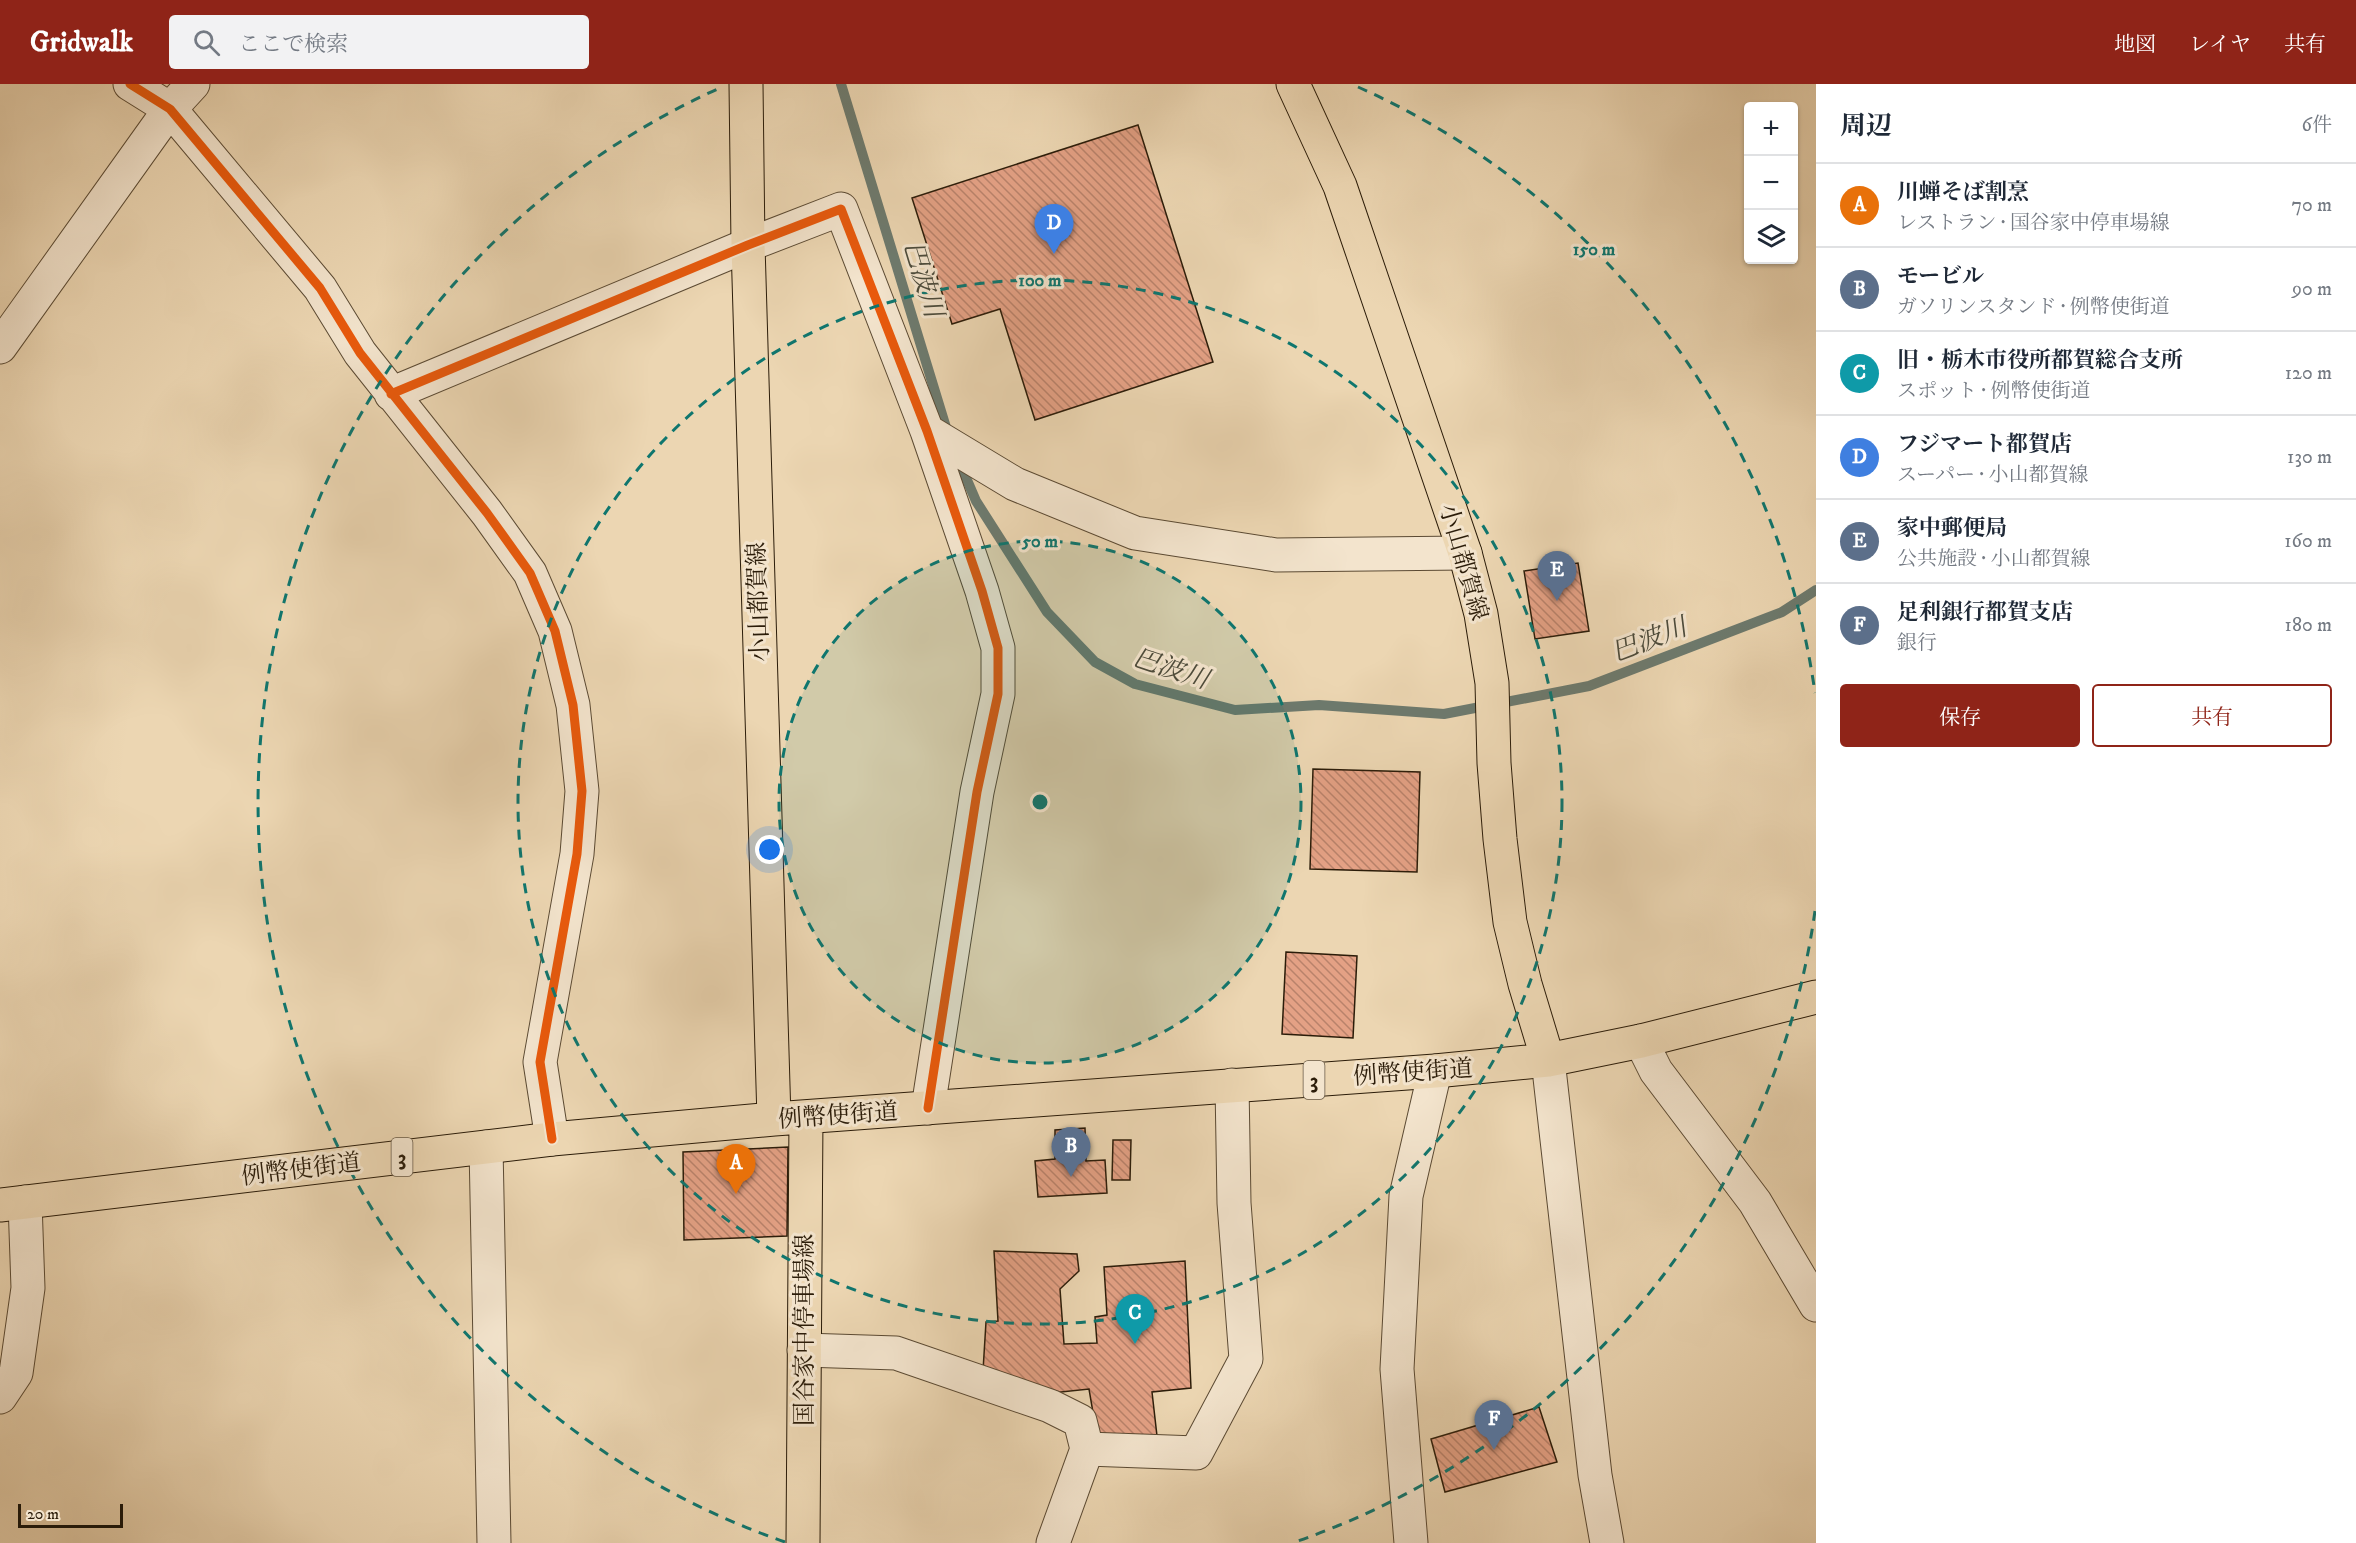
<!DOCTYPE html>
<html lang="ja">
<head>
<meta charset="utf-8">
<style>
  :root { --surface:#fff; --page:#f2f2f3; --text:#1f2937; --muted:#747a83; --line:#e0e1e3; --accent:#8f2418 }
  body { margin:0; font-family:"IM FELL DW Pica","Noto Serif JP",serif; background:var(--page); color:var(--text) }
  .controls { position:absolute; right:18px; top:18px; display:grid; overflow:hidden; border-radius:6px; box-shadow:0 2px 4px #0004 }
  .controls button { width:54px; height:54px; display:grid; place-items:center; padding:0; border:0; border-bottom:2px solid var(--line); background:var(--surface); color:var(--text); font:30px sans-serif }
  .scale { position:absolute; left:18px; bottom:15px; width:105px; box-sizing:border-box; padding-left:6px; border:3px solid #2b1c09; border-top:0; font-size:16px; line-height:21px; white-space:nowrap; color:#2b1c09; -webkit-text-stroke:4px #f3e4cd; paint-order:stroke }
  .you { position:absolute; left:770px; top:766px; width:21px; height:21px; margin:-15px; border:4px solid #fff; border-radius:50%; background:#1a73e8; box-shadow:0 0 0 9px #1a73e833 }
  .badge { display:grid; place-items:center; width:39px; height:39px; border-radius:50%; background:var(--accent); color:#fff; font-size:20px; font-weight:700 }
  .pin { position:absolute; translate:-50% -50px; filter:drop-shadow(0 2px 3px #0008) }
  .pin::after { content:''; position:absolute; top:32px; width:21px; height:18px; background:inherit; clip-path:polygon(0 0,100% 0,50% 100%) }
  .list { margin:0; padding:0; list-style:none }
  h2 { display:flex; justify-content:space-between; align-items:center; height:78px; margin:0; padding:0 24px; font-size:26px }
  h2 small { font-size:20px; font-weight:400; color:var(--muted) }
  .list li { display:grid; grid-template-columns:39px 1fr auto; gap:18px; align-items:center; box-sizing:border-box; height:84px; padding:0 24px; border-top:2px solid var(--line) }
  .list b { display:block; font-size:22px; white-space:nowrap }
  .list p { margin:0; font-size:20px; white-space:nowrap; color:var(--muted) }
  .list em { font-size:20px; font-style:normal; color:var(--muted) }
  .actions { display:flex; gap:12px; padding:18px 24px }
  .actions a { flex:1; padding:14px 0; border:2px solid var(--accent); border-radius:6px; text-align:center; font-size:21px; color:var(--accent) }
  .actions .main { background:var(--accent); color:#fff }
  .icon { flex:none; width:33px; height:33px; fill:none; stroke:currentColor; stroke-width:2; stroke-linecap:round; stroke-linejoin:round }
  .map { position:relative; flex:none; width:1816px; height:1459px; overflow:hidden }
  header { display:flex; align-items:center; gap:36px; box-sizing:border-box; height:84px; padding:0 30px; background:var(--accent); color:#fff }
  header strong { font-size:28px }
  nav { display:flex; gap:33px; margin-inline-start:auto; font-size:21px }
  .search { width:420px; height:54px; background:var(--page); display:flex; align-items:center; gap:15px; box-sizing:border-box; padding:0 21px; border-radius:6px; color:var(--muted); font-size:22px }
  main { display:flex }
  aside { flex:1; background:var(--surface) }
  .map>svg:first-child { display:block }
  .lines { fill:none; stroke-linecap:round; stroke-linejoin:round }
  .stream { stroke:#6d7a6e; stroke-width:10 }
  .building { fill:url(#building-back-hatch); stroke:#2b1c09; stroke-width:1.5 }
  .minor-casing { stroke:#5b4a33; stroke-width:35 }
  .major-casing { stroke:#2b1c09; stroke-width:35 }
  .minor { stroke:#f3e4cd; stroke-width:33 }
  .major { stroke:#ecd6b2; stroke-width:33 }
  .cycleway-casing { stroke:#f3e4cd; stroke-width:13 }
  .cycleway { stroke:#e8590c; stroke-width:9 }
  .ring { fill:none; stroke:#0f766e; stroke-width:3; stroke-dasharray:10 8 }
  .labels { text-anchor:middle; stroke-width:6; stroke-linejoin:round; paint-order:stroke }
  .shield { fill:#f3e4cd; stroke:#675844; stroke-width:1.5 }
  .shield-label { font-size:22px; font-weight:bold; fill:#2b1c09 }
  .street-label { font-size:24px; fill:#2b1c09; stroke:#f3e4cd }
  .water-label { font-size:26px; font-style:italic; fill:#4c4b3b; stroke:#f3e4cd }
  .centre { fill:#0f766e; stroke:#f3e4cd; stroke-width:3 }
  .ring-label { font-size:18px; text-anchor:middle; font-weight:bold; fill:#0f766e; stroke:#f3e4cd; stroke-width:6; stroke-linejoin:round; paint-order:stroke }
</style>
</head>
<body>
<header>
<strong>Gridwalk</strong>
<div class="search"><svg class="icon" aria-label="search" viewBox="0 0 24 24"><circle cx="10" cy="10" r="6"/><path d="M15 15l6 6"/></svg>ここで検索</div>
<nav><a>地図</a><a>レイヤ</a><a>共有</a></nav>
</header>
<main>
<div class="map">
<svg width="1816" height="1459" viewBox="0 0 1816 1459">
  <defs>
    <pattern id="building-back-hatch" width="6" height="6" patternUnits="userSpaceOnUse" patternTransform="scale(1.5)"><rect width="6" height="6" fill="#e4a185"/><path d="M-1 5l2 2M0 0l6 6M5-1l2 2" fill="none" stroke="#b9826b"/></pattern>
  </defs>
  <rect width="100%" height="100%" fill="#ecd6b2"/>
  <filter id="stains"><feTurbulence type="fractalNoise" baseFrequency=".00333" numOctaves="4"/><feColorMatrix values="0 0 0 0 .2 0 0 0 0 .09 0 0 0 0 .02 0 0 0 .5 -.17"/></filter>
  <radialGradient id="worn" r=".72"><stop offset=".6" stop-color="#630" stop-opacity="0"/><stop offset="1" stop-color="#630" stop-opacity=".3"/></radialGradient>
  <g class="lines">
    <path class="stream" d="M 841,0 L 948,350
      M 958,375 L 976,417 L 1047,528 L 1095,578 L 1135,600 L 1235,626 L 1319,621 L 1444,630 L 1589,602 L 1782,528 L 1816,506"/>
  </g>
  <path class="building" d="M 1138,41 L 1213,278 L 1035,336 L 1000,225 L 952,240 L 912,114 Z
    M 1578,479 L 1589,547 L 1535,555 L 1524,487 Z
    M 1313,685 L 1420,688 L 1417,788 L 1310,785 Z
    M 1286,868 L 1357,872 L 1353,954 L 1282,950 Z
    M 1085,1044 L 1086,1077 L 1105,1076 L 1107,1109 L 1038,1113 L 1035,1077 L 1055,1075 L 1055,1046 Z
    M 1113,1056 L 1131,1056 L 1130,1096 L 1112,1096 Z
    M 788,1063 L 787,1152 L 684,1156 L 683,1068 Z
    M 994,1167 L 1077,1170 L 1079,1187 L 1060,1205 L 1064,1260 L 1097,1259 L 1095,1233 L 1107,1231 L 1104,1183 L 1185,1177 L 1191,1304 L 1152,1308 L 1157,1352 L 1097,1352 L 1089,1305 L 1042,1310 L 983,1287 L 986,1238 L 998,1237 Z
    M 1539,1323 L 1557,1378 L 1445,1408 L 1431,1355 Z"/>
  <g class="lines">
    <g class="minor-casing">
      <path id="minor" d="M 130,0 L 170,25 L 320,204 L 360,269 L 487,429 L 530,489 L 555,547 L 573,621 L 582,707 L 577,770 L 540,978 L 552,1055
        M 0,263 L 170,25 L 193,0
        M 391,310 L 748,161 L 841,125 L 927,347 L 982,507 L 998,564 L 998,610 L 977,708 L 928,1024
        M 927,347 L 1015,400 L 1135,449 L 1276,471 L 1465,469
        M 1641,957 L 1656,987 L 1755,1118 L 1816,1221
        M 1548,976 L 1595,1391 L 1607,1459
        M 486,1063 L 494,1459
        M 804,1266 L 896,1269 L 1050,1322 L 1080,1337 L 1087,1365 L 1196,1369 L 1246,1275 L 1234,1119 L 1232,1001
        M 0,1313 L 16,1289 L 28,1204 L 25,1118
        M 1053,1459 L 1087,1365
        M 1411,1459 L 1397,1285 L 1406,1112 L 1435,987"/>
    </g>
    <g class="major-casing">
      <path id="major" d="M 746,0 L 748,161 L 774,1035
        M 1293,0 L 1340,102 L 1465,469 L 1481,530 L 1492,599 L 1494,679 L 1500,755 L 1510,838 L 1525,900 L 1548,976
        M 0,1121 L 552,1055 L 774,1035 L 1435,987 L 1548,976 L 1641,957 L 1816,913
        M 803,1459 L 806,1033"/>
    </g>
    <use href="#minor" class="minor"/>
    <use href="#major" class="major"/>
    <g class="cycleway-casing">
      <path id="cycleway" d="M 130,0 L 170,25 L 320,204 L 360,269 L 487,429 L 530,489 L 555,547 L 573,621 L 582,707 L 577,770 L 540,978 L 552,1055
        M 391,310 L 748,161 L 841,125 L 927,347 L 982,507 L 998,564 L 998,610 L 977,708 L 928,1024"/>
    </g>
    <use href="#cycleway" class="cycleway"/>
  </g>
  <circle cx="1040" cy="718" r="261" fill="#0f766e" fill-opacity=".12"/>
  <g class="ring">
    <circle cx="1040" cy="718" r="261"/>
    <circle cx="1040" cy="718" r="522"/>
    <path d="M1815 827A783 783 0 0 1 1295 1458M785 1458A783 783 0 0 1 722 3M1358 3A783 783 0 0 1 1815 609"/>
  </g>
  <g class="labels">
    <g class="shield">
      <rect x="1303.5" y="977" width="21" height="38" rx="4.5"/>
      <rect x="391.5" y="1054" width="21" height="38" rx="4.5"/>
    </g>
    <g class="shield-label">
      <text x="1314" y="1004">3</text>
      <text x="402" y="1081">3</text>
    </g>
    <g class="street-label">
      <text transform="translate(1464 478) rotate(74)" y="8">小山都賀線</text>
      <text transform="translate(758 518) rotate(-92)" y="8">小山都賀線</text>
      <text transform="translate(1413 988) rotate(-4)" y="8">例幣使街道</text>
      <text transform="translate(838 1031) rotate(-4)" y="8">例幣使街道</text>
      <text transform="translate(301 1085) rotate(-7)" y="8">例幣使街道</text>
      <text transform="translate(804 1246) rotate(-90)" y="8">国谷家中停車場線</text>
    </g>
    <g class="water-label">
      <text transform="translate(924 195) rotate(73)" y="9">巴波川</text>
      <text transform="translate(1649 555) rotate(-21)" y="9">巴波川</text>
      <text transform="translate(1171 584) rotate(18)" y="9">巴波川</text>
    </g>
  </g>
  <circle cx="1040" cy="718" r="9" class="centre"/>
  <g class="ring-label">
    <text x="1594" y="171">150 m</text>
    <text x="1040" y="202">100 m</text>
    <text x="1040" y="463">50 m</text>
  </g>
  <rect width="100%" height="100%" filter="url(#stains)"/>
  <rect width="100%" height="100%" fill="url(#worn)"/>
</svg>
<div class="controls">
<button>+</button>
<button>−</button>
<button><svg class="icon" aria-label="layers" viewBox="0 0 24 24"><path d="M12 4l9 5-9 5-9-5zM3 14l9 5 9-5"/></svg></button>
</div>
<div class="scale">20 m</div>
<div class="you"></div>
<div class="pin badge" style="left:736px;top:1110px;background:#e8710a">A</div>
<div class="pin badge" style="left:1071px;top:1093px;background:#5c6f8a">B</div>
<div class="pin badge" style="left:1135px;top:1260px;background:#0f9aa8">C</div>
<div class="pin badge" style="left:1054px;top:170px;background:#3f7fe0">D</div>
<div class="pin badge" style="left:1557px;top:517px;background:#5c6f8a">E</div>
<div class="pin badge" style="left:1494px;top:1366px;background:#5c6f8a">F</div>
</div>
<aside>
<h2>周辺<small>6件</small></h2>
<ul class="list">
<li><span class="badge" style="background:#e8710a">A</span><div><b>川蝉そば割烹</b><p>レストラン · 国谷家中停車場線</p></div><em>70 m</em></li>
<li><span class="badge" style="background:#5c6f8a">B</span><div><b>モービル</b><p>ガソリンスタンド · 例幣使街道</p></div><em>90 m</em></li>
<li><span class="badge" style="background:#0f9aa8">C</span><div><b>旧・栃木市役所都賀総合支所</b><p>スポット · 例幣使街道</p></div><em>120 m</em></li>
<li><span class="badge" style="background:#3f7fe0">D</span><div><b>フジマート都賀店</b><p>スーパー · 小山都賀線</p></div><em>130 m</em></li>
<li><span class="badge" style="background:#5c6f8a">E</span><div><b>家中郵便局</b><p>公共施設 · 小山都賀線</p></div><em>160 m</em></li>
<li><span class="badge" style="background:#5c6f8a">F</span><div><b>足利銀行都賀支店</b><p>銀行</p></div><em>180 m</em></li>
</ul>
<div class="actions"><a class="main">保存</a><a>共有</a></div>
</aside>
</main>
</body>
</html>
